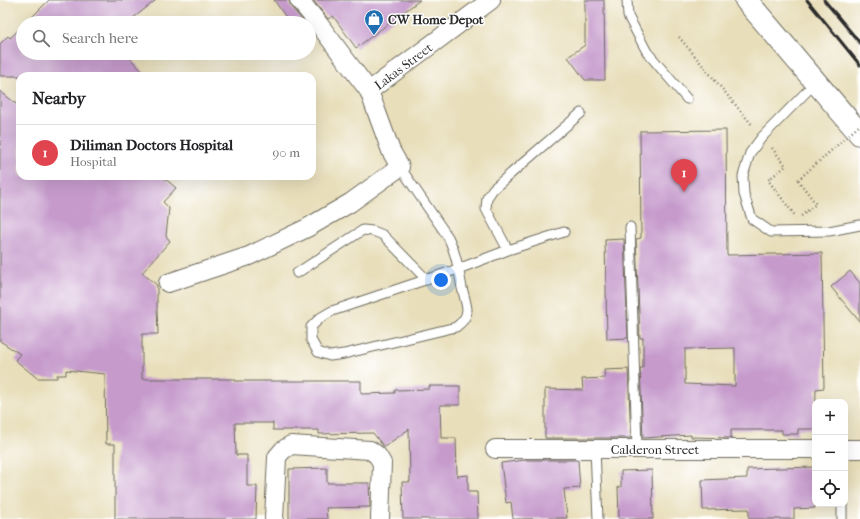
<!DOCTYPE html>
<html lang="en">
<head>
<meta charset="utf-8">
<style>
  :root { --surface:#fff; --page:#f2f2f2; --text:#202124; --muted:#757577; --line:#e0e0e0; --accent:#1f6fb2 }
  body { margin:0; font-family:"IM FELL French Canon",serif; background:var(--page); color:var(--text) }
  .controls { position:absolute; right:12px; bottom:12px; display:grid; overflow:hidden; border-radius:8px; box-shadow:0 4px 16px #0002 }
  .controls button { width:36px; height:36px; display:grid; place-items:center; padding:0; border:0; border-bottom:1px solid var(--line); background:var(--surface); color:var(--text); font:20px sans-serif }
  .you { position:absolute; left:441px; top:280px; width:14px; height:14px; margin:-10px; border:3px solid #fff; border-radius:50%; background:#1a73e8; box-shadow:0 0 0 6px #1a73e833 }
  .badge { display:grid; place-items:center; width:26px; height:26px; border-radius:50%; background:var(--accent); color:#fff; font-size:13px; font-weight:700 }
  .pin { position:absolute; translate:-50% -33px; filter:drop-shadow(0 1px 2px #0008) }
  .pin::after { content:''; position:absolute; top:21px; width:14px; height:12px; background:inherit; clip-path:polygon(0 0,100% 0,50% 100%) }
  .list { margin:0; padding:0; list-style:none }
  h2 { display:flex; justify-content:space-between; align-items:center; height:52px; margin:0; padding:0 16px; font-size:17px }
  h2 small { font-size:13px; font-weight:400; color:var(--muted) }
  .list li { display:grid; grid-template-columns:26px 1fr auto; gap:12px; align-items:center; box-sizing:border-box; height:56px; padding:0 16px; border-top:1px solid var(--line) }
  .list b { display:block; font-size:15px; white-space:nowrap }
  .list p { margin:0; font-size:13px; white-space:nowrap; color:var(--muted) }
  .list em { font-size:13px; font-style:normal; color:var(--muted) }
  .icon { flex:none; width:22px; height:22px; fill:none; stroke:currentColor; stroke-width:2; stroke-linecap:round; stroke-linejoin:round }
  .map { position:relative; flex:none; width:860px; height:519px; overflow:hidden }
  .search { position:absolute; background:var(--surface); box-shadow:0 4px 16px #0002; left:16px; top:16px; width:300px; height:44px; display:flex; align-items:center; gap:10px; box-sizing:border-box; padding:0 14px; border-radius:22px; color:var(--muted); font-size:15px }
  .panel { position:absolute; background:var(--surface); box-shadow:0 4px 16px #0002; left:16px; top:72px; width:300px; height:108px; border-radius:12px }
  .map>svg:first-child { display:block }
  .building { fill:#c69bcc; fill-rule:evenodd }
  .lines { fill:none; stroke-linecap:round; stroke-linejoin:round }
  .service-casing { stroke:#6d6a5d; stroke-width:11 }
  .minor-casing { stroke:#6d6a5d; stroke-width:20 }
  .primary-casing { stroke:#6d6a5d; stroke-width:24 }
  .path { stroke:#6d6a5d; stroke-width:2.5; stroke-dasharray:1 3; stroke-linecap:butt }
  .service { stroke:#fff; stroke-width:9 }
  .minor { stroke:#fff; stroke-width:18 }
  .primary { stroke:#fff; stroke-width:22 }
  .rail { stroke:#2b2b2b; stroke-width:3 }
  .path-bridge { stroke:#6d6a5d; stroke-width:2.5; stroke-dasharray:1 3; stroke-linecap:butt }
  .labels { text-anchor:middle; stroke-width:3; stroke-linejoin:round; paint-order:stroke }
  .poi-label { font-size:13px; font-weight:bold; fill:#2b2b2b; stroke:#fff; text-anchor:start }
  .street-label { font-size:13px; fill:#2b2b2b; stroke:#fff }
</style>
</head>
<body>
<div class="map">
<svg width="860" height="519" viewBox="0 0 860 519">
  <rect width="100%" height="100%" fill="#fff"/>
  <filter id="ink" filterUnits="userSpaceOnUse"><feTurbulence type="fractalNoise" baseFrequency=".025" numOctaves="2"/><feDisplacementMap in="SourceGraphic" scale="8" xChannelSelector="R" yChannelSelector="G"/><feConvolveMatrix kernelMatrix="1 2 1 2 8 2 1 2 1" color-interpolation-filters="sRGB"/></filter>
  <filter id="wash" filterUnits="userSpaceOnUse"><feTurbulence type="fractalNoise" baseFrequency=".012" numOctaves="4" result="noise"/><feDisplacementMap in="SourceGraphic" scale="16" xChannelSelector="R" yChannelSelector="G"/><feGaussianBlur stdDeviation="0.9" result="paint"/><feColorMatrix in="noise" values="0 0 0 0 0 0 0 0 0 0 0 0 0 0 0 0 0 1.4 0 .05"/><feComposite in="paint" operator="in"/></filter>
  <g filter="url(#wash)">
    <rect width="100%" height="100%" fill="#e8deba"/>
    <g id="blocks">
      <path class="building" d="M 49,0 L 156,0 L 127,23 L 26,23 Z
        M 274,0 L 289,0 L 291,7 L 305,23 L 290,23 Z
        M 313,0 L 420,0 L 356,48 L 333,16 L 328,19 Z
        M 585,0 L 604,0 L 605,80 L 585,80 L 568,57 L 585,45 Z
        M 23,26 L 23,53 L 125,53 L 147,76 L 0,76 L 0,44 L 8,36 L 10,38 Z
        M 0,91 L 20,107 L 20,176 L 162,176 L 176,188 L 163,202 L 169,208 L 166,236 L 170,241 L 142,273 L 157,285 L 157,310 L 158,334 L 142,334 L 142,379 L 235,379 L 235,381 L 361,381 L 361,394 L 395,393 L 395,390 L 429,389 L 429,386 L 460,386 L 460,405 L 440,405 L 441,438 L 456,438 L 457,476 L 468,475 L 468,492 L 477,492 L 478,519 L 403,519 L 402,482 L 410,482 L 409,429 L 384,447 L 373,433 L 319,434 L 319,430 L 273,430 L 273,423 L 235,423 L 236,455 L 247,455 L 247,486 L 257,486 L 256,519 L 115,519 L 115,444 L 106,444 L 105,374 L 66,370 L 66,375 L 57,375 L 57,378 L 37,378 L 15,360 L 20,354 L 0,341 Z
        M 726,130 L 727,255 L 822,253 L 824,388 L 816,389 L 815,429 L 798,429 L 798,434 L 782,434 L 782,430 L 731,430 L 731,438 L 691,437 L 691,435 L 643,438 L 640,368 L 643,368 L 643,338 L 640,338 L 636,239 L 641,238 L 640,131 ZM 735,348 L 735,386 L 685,384 L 685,349 Z
        M 624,239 L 628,338 L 607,339 L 605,240 Z
        M 850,271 L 860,283 L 860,322 L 831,287 Z
        M 628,369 L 631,438 L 545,438 L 545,389 L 583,390 L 582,379 L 605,378 L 604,370 Z
        M 525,460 L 578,460 L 580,488 L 564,489 L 567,518 L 513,519 L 511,502 L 506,503 L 501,463 Z
        M 815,467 L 815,508 L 794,509 L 794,519 L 749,519 L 749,509 L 703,510 L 702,480 L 747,478 L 747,469 Z
        M 327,468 L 327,483 L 369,483 L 370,507 L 326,508 L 327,519 L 289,519 L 289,469 Z
        M 652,470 L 653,519 L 619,519 L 618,487 L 621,487 L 621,471 Z"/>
    </g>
  </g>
  <g filter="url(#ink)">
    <use href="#blocks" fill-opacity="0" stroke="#6d6a5d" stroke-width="1"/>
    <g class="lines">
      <g class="service-casing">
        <path id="service" d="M 627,0 L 628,16 L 647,52 L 687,99
          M 816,82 L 762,137 L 750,153 L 743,176 L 744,194 L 752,219 L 771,232 L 829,231 L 860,225
          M 400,167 L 448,237 C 456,253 459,271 462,288 C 464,295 466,302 467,309 C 467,318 462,322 456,327 L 344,354 L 330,356 L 318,352 L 311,340 L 311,327 L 320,318 L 332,311 L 458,269 L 508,250 L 564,232
          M 630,227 L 637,449
          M 508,250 L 486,209 L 487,198 L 493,189 L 581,113
          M 297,273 L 363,230 L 373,231 L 383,235 L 427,280
          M 595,449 L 598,519
          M 842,504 L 842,519"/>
      </g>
      <g class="minor-casing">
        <path id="minor" d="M 369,91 L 491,0
          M 168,283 L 249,256 L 307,228 L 350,203 L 400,167 L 391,151 L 369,91 L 315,19 L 299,0
          M 495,449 L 815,449
          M 845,449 L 860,449
          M 274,519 L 277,457 L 283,450 L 291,445 L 370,450 L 377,455 L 382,463 L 380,519"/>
      </g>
      <g class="primary-casing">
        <path id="primary" d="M 746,0 L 860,134"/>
      </g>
      <path class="path" d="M 679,37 L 753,126
        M 772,148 L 786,166 L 768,180 L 796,217
        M 798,180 L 816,204 L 800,217"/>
      <use href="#service" class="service"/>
      <use href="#minor" class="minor"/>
      <use href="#primary" class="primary"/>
      <path class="rail" d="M 807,0 L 860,65
        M 824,0 L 860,43"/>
      <path class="path-bridge" d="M 798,180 L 860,125"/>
    </g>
  </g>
  <defs>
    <g id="shop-pin" transform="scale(1)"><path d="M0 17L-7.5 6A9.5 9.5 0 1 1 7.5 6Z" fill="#1f6fb2" stroke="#fff"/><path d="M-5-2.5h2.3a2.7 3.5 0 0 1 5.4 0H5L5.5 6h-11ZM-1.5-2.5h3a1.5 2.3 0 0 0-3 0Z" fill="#fff"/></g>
  </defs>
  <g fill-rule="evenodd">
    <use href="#shop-pin" x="374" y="19"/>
  </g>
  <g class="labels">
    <g class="poi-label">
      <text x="388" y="24">CW Home Depot</text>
    </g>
    <g class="street-label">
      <text transform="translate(403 66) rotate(-37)" y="5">Lakas Street</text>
      <text x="655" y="454">Calderon Street</text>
    </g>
  </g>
</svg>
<div class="controls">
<button>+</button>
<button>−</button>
<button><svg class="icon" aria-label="locate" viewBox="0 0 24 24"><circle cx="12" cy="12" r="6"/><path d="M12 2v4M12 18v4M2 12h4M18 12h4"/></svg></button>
</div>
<div class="you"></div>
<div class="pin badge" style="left:684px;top:192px;background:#e0444e">1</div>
<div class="search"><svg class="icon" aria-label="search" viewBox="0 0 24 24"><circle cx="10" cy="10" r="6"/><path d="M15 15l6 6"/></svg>Search here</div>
<section class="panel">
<h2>Nearby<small></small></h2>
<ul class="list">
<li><span class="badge" style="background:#e0444e">1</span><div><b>Diliman Doctors Hospital</b><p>Hospital</p></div><em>90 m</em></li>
</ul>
</section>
</div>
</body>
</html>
